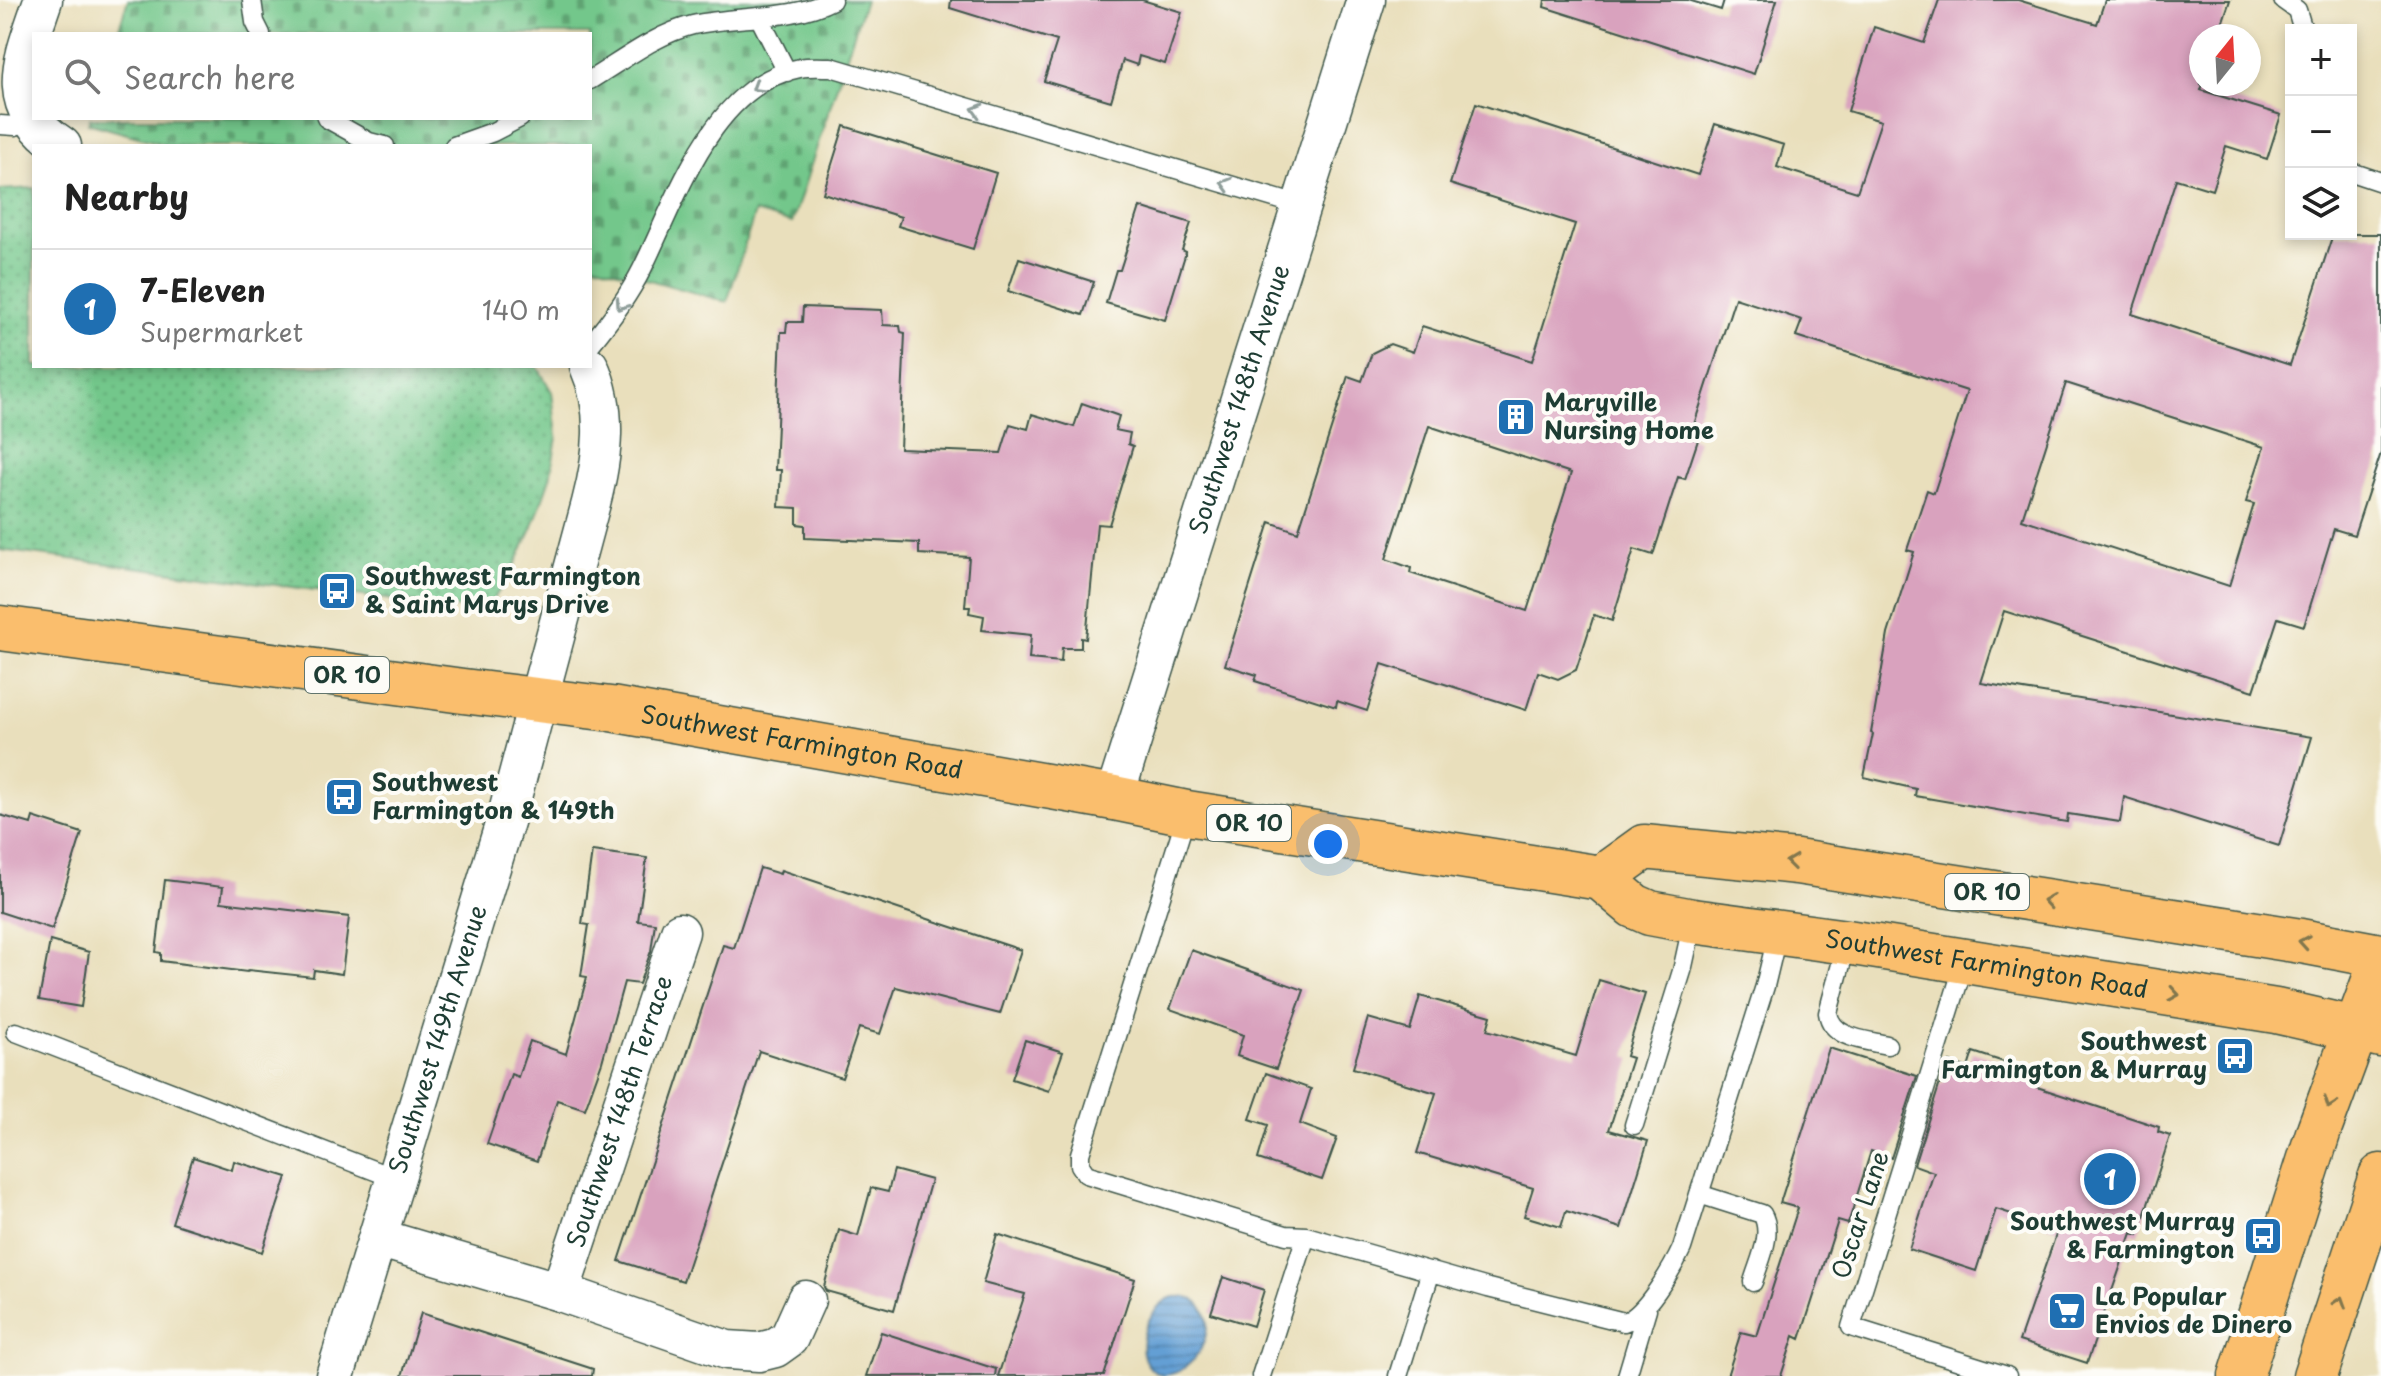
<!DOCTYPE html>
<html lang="en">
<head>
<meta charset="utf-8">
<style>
  :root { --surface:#fff; --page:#f2f2f2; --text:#222; --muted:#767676; --line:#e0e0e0; --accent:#1f6fb2 }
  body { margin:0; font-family:"Playpen Sans",sans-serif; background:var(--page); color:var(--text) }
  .controls { position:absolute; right:24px; top:24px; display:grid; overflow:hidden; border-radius:0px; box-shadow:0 4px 12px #0003 }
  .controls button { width:72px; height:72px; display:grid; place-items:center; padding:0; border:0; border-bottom:2px solid var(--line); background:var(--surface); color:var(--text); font:40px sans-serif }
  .compass { position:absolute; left:2189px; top:24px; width:72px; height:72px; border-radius:50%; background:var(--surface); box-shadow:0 4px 12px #0003; rotate:18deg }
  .you { position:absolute; left:1328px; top:844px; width:28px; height:28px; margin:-20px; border:6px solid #fff; border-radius:50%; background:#1a73e8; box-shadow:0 0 0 12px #1a73e833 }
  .badge { display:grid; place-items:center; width:52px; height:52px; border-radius:50%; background:var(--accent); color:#fff; font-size:26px; font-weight:700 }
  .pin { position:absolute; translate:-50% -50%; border:4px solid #fff; box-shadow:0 2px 8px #0006 }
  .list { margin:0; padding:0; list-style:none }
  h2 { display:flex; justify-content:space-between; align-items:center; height:104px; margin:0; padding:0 32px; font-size:34px }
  h2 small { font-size:26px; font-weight:400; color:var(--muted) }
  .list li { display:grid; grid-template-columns:52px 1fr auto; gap:24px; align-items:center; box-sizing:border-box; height:120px; padding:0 32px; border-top:2px solid var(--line) }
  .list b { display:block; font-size:30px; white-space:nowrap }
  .list p { margin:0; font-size:26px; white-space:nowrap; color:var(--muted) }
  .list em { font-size:26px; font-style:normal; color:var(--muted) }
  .icon { flex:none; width:44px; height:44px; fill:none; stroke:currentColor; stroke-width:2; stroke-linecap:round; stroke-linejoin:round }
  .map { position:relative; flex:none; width:2381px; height:1376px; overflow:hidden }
  .search { position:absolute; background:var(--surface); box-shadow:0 4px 12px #0003; left:32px; top:32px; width:560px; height:88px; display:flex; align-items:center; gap:20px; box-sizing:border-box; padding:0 28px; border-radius:0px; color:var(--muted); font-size:30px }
  .panel { position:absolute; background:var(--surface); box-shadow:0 4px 12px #0003; left:32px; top:144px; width:560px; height:224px; border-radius:0px }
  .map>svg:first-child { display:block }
  .grass { fill:url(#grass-dots); stroke:#498260; stroke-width:2 }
  .cemetery { fill:url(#cemetery-stones); stroke:#498260; stroke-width:2 }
  .water { fill:url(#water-rules); stroke:#416e84; stroke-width:2 }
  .building { fill:#d9a2be; fill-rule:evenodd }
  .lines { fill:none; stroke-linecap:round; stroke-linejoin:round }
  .service-casing { stroke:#3d5548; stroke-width:21 }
  .minor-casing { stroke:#3d5548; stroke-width:41 }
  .primary-casing { stroke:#3d5548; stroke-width:47 }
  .service { stroke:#fff; stroke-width:18 }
  .minor { stroke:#fff; stroke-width:38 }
  .primary { stroke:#fabe6d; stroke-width:44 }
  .oneway { stroke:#8f9e9a }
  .oneway2 { stroke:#82774e }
  .labels { text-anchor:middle; stroke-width:8; stroke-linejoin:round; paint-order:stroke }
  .shield { fill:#fdfcf7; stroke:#62766e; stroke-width:2 }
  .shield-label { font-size:22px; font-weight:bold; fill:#1f3d34 }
  .street-label { font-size:24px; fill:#1f3d34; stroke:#fdfcf7 }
  .poi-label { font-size:24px; font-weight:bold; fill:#1f3d34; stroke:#fdfcf7; text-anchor:start }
</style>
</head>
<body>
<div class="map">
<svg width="2381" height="1376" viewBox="0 0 2381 1376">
  <defs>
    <pattern id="grass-dots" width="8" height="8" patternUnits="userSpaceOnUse" patternTransform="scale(2)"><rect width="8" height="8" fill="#73c78b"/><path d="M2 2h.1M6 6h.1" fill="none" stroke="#5ea372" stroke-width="1.8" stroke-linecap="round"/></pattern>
    <pattern id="cemetery-stones" width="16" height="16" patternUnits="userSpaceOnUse" patternTransform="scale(2)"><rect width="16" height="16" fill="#73c78b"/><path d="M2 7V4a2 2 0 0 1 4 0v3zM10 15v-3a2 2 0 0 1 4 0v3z" fill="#5ea372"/></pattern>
    <pattern id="water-rules" width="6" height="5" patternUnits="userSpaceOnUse" patternTransform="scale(2)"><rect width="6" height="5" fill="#639fd4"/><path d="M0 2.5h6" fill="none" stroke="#5183ad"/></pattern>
  </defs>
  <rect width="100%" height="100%" fill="#fdfcf7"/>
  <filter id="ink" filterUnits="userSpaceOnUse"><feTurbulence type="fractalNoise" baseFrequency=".0125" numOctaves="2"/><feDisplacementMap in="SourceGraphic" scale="16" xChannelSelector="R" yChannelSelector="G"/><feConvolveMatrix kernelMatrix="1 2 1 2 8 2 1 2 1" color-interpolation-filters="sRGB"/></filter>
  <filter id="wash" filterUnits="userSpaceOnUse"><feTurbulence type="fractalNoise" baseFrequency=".006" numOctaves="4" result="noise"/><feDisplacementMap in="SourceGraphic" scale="32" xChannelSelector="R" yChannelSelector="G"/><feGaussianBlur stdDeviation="1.8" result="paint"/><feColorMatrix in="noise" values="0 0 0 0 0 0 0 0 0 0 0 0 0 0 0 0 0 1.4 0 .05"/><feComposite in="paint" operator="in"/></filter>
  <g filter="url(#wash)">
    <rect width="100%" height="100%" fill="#e9dfbc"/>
    <path class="grass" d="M 34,188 L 34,366 L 537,366 L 552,392 L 557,437 L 550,478 L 532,529 L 510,575 L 492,601 L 466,609 L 0,550 L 0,190 Z"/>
    <path class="cemetery" d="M 128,0 L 865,0 L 792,223 L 755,212 L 727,302 L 590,263 L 590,146 L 170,146 L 88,123 L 90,118 L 590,118 L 590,34 L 117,34 Z"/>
    <path class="water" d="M 1173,1297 C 1231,1291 1207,1376 1162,1375 C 1126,1364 1145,1306 1173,1297 Z"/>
    <g id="blocks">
      <path class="building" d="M 951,0 L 1142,0 L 1182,12 L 1165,64 L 1139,56 L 1137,65 L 1123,60 L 1111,101 L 1044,81 L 1057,41 L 950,8 Z
        M 1545,0 L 1688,0 L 1721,10 L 1724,0 L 1777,0 L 1754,74 L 1544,7 Z
        M 1939,0 L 2018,0 L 2097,24 L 2105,0 L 2230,0 L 2218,36 L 2201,36 L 2201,84 L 2203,84 L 2201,90 L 2281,115 L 2267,159 L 2226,146 L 2212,190 L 2176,179 L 2132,314 L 2290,365 L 2333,234 L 2381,234 L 2381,453 L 2354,535 L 2334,529 L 2304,626 L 2278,618 L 2254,691 L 2004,611 L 1981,683 L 2312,737 L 2279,846 L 2124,797 L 2120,822 L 2068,814 L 2067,822 L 1915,796 L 1916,789 L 1864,777 L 1873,734 L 1871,733 L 1888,634 L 1914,552 L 1907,550 L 1927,490 L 1934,493 L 1967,391 L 1796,336 L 1802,320 L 1735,298 L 1690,437 L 1698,440 L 1685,479 L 1678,477 L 1653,555 L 1634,549 L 1612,621 L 1594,615 L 1576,670 L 1558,679 L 1538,672 L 1526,710 L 1382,664 L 1367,711 L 1337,701 L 1336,707 L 1255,681 L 1257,675 L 1225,665 L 1270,522 L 1298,532 L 1348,376 L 1362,381 L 1372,353 L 1390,344 L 1413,352 L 1422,326 L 1532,361 L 1575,224 L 1450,184 L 1476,103 L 1698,175 L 1715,124 L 1784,145 L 1777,167 L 1857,192 L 1881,121 L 1848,111 L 1874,27 L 1924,43 ZM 2066,383 L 2264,447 L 2246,502 L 2254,504 L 2229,586 L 2022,519 ZM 1429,426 L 1571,473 L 1527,611 L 1410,573 L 1411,568 L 1386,559 Z
        M 844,126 L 996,173 L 973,249 L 898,226 L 901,217 L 823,193 Z
        M 1140,207 L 1191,223 L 1182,250 L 1186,252 L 1165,320 L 1106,303 L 1116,270 L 1120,270 Z
        M 1019,258 L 1094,282 L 1083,315 L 1008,291 Z
        M 803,307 L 882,310 L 883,325 L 900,326 L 901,332 L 905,333 L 900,449 L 1001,453 L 1010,424 L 1028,429 L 1032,414 L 1074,427 L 1082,403 L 1119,416 L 1115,430 L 1130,433 L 1128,444 L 1133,446 L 1109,525 L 1097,524 L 1086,639 L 1081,638 L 1081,648 L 1062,648 L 1061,662 L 1029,659 L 1031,635 L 982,630 L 984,616 L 969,613 L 970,607 L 965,607 L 969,557 L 919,554 L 919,543 L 805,538 L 805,525 L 797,524 L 797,508 L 779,507 L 781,470 L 775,470 L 781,332 L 786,332 L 787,322 L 802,322 Z
        M 0,815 L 31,824 L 33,817 L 82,833 L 52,929 L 0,912 Z
        M 592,851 L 647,858 L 638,921 L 655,923 L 651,951 L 639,984 L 624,982 L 602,1062 L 585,1109 L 557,1100 L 537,1161 L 487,1144 L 511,1074 L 518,1077 L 530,1041 L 566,1054 L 587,977 L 581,976 L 589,925 L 582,924 Z
        M 760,868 L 780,874 L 781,870 L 1021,950 L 1000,1014 L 896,987 L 880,1034 L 859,1028 L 842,1078 L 759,1051 L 683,1281 L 619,1261 L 723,945 L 734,948 Z
        M 165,880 L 223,887 L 221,902 L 349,917 L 342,974 L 314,970 L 313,977 L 248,970 L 247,972 L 161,961 L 161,953 L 156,952 Z
        M 50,941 L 89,952 L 81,1007 L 39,1000 Z
        M 1191,950 L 1304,990 L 1276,1069 L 1237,1056 L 1243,1035 L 1170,1009 Z
        M 1599,980 L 1645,994 L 1626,1056 L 1632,1058 L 1609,1130 L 1648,1141 L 1621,1228 L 1566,1211 L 1561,1227 L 1524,1216 L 1533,1188 L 1417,1153 L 1436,1093 L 1353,1068 L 1368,1018 L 1410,1030 L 1420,996 L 1491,1016 L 1487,1030 L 1576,1056 Z
        M 1025,1040 L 1063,1052 L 1049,1091 L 1012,1079 Z
        M 1829,1048 L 1917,1076 L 1891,1158 L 1871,1151 L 1848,1224 L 1838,1221 L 1800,1339 L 1794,1336 L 1781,1376 L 1727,1376 L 1741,1332 L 1757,1336 L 1798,1208 L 1780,1203 Z
        M 1973,1052 L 2041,1074 L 2037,1087 L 2159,1127 L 2158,1132 L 2170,1136 L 2138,1235 L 2132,1233 L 2087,1363 L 2019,1341 L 2058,1229 L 1996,1209 L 1976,1271 L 1909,1249 L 1934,1172 L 1914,1165 L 1940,1083 L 1943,1084 L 1950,1062 L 1968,1068 Z
        M 1266,1073 L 1311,1089 L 1300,1124 L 1337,1138 L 1322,1180 L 1258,1159 L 1268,1125 L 1250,1119 Z
        M 193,1157 L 232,1170 L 234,1161 L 287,1177 L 262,1252 L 172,1223 Z
        M 894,1170 L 931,1180 L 894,1310 L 826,1291 L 824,1287 L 839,1230 L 858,1236 L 871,1188 L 888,1192 Z
        M 997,1234 L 1135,1279 L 1104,1376 L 998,1376 L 1025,1294 L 983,1283 Z
        M 1223,1277 L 1264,1290 L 1253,1326 L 1211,1313 Z
        M 421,1313 L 593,1369 L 592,1376 L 402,1376 Z
        M 881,1332 L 996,1369 L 995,1376 L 866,1376 Z"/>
    </g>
  </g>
  <g filter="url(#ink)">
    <use href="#blocks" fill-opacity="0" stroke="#3d5548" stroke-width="2"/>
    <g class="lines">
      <g class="service-casing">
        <path id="service" d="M 252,0 L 255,22 L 261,34
          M 2283,0 L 2297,10 L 2303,30
          M 759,17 L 787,72
          M 590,80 C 622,61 656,34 693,25 C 737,15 792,21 832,0
          M 326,118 L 369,142 L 385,146
          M 0,125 L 15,126 L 32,120
          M 454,146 L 493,132 L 520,118
          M 2351,172 L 2381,182
          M 590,345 C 610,321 628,297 642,269 C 677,199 712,84 800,68 C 809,66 821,67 831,67 L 1301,206
          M 1187,813 L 1080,1154 L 1080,1165 L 1086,1174 L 1286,1235 L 1306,1236 L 1488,1288 L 1624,1322 C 1644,1317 1673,1268 1682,1248 L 1765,986 L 1778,932
          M 1847,942 L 1828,1013 C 1832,1039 1866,1040 1887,1045
          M 1965,961 L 1851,1327 L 2007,1376
          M 16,1032 L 396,1179
          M 1634,1125 L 1682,971 L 1693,921
          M 1699,1194 L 1762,1214 C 1774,1234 1759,1261 1753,1282
          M 1261,1376 L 1306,1236
          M 1398,1376 L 1431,1271
          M 1627,1376 L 1647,1309"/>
      </g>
      <g class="minor-casing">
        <g id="minor">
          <path d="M 43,0 C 23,59 0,106 62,146"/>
          <path id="s1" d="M 1114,798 L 1366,0"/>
          <path d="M 378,1238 L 560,1292 L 727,1350 L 759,1352 L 775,1348 L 789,1338 L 806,1300"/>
          <path id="s2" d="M 560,1292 L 680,932"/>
          <path id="s3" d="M 335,1376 L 508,812 L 591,503 C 603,457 609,411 589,366"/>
        </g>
      </g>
      <g class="primary-casing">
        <g id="primary">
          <path id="s4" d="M 0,628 L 463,691 L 611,709 L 1114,798 L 1187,813 L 1601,878 L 1634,906 L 1650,913 L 1693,921 L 1847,942 L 2276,1011 L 2381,1035"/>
          <path d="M 1601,878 L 1644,847 L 1797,862 L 2301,941 L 2381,956"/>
          <path d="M 2241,1376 L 2319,1130 L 2381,962"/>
          <path d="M 2315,1376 L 2381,1176"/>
        </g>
      </g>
      <use href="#service" class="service"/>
      <use href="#minor" class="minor"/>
      <use href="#primary" class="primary"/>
    </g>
    <defs><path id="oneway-chevron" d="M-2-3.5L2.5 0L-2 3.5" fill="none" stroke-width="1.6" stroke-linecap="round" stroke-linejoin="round" transform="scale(2)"/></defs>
    <g class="oneway">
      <use href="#oneway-chevron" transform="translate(757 87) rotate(148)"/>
      <use href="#oneway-chevron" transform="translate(977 110) rotate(-164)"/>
      <use href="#oneway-chevron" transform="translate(1226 184) rotate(-164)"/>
      <use href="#oneway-chevron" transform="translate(621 305) rotate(124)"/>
    </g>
    <g class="oneway2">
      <use href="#oneway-chevron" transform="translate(1791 862) rotate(-173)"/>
      <use href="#oneway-chevron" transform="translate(2048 901) rotate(-171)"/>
      <use href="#oneway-chevron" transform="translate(2304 942) rotate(-170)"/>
      <use href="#oneway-chevron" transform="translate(2174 994) rotate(9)"/>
      <use href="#oneway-chevron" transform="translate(2330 1103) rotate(110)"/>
      <use href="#oneway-chevron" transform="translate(2340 1302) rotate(-72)"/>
    </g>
  </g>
  <defs>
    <g id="building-square" transform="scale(2)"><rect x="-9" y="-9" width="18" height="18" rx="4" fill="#1f6fb2" stroke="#fdfcf7"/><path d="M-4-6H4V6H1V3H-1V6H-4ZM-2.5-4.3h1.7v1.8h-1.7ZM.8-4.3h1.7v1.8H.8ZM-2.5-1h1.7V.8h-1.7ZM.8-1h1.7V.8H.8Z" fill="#fff"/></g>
    <g id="bus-square" transform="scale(2)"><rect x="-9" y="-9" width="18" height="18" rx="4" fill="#1f6fb2" stroke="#fdfcf7"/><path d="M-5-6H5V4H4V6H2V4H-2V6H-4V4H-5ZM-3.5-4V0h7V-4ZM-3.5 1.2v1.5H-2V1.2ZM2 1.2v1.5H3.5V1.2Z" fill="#fff"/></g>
    <g id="supermarket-square" transform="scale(2)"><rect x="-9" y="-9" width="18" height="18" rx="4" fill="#1f6fb2" stroke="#fdfcf7"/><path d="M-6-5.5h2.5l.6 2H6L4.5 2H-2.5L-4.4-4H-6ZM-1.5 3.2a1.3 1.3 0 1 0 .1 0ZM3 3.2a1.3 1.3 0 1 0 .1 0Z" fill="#fff"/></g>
  </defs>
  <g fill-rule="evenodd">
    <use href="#building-square" x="1516" y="417"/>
    <use href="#bus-square" x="337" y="591"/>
    <use href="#bus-square" x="344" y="797"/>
    <use href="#bus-square" x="2235" y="1056"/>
    <use href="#bus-square" x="2263" y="1236"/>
    <use href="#supermarket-square" x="2067" y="1311"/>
  </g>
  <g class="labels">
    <g class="shield">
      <rect x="305" y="657" width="84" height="36" rx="6"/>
      <rect x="1207" y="805" width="84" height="36" rx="6"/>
      <rect x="1945" y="874" width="84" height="36" rx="6"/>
    </g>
    <g class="shield-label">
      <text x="347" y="683">OR 10</text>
      <text x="1249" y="831">OR 10</text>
      <text x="1987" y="900">OR 10</text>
    </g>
    <g class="street-label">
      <text dy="8" stroke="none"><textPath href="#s1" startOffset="418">Southwest 148th Avenue</textPath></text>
      <text dy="8" stroke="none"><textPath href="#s4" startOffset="810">Southwest Farmington Road</textPath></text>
      <text dy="8" stroke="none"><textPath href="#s4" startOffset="2022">Southwest Farmington Road</textPath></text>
      <text dy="8" stroke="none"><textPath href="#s3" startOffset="352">Southwest 149th Avenue</textPath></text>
      <text dy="8" stroke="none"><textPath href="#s2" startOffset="190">Southwest 148th Terrace</textPath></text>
      <text transform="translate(1861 1215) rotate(-72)" y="8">Oscar Lane</text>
    </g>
    <g class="poi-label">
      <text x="1544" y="411">Maryville<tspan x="1544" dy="28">Nursing Home</tspan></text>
      <text x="365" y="585">Southwest Farmington<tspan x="365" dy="28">&amp; Saint Marys Drive</tspan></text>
      <text x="372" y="791">Southwest<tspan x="372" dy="28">Farmington &amp; 149th</tspan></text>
      <text x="2207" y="1050" text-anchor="end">Southwest<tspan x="2207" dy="28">Farmington &amp; Murray</tspan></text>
      <text x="2235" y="1230" text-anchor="end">Southwest Murray<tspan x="2235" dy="28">&amp; Farmington</tspan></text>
      <text x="2095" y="1305">La Popular<tspan x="2095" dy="28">Envios de Dinero</tspan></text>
    </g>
  </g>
</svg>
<div class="controls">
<button>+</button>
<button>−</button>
<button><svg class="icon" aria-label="layers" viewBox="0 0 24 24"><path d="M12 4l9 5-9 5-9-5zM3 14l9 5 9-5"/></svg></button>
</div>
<svg class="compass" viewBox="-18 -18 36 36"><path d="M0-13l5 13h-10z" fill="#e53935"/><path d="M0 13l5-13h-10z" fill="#767676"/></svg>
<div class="you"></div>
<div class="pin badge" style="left:2110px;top:1179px">1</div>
<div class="search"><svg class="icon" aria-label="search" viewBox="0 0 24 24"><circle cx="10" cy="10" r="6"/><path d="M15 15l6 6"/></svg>Search here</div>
<section class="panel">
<h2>Nearby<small></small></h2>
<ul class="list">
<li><span class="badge">1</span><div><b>7-Eleven</b><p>Supermarket</p></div><em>140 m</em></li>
</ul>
</section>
</div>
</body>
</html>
